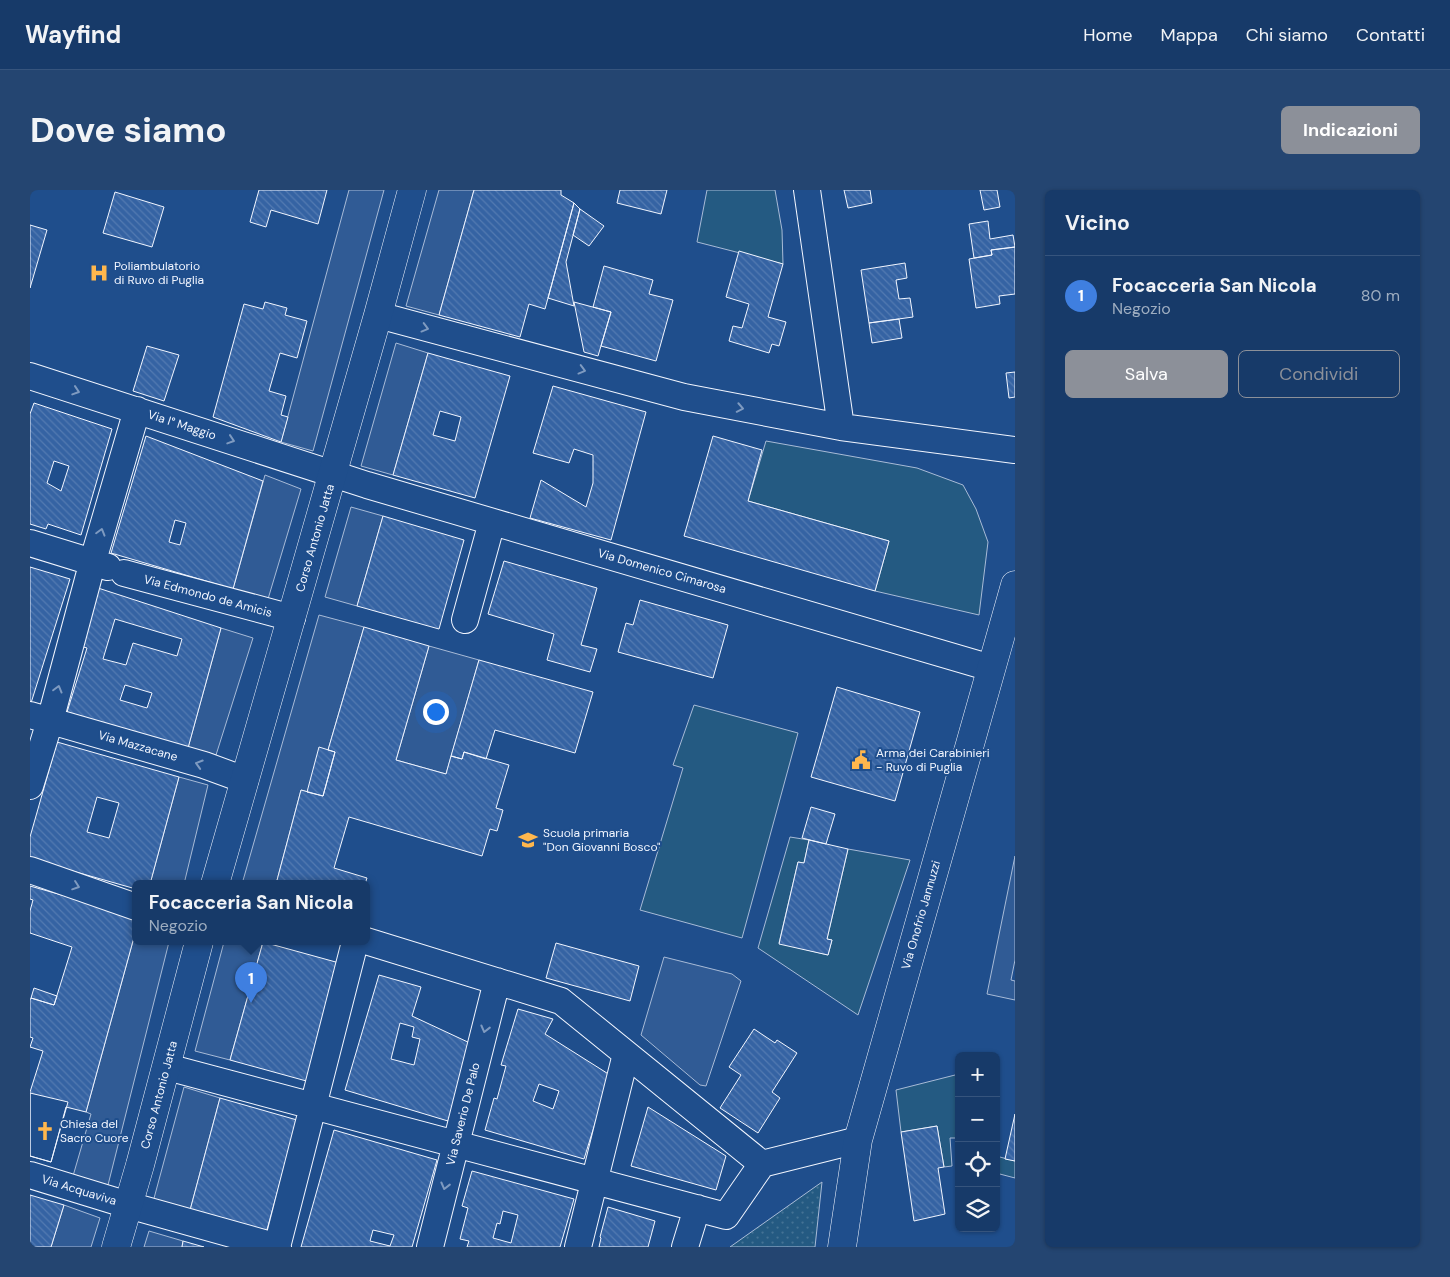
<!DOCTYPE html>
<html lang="it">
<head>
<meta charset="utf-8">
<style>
  :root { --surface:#173a69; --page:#244571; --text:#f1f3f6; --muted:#9eadc0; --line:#36547d; --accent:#8c9099 }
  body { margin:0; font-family:"DM Sans",sans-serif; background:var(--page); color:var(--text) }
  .controls { position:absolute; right:15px; bottom:15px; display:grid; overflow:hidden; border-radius:8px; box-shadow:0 1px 4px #0004 }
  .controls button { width:45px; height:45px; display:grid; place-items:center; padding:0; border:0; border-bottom:1px solid var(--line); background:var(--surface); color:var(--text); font:25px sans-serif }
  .you { position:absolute; left:405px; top:521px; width:18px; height:18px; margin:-12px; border:4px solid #fff; border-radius:50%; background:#1a73e8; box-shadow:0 0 0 8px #1a73e833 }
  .badge { display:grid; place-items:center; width:32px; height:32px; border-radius:50%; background:var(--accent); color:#fff; font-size:16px; font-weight:700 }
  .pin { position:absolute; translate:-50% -41px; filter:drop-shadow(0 1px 2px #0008) }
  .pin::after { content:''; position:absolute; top:26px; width:18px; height:15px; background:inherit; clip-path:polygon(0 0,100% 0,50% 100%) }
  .popup { position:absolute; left:102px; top:690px; width:238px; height:65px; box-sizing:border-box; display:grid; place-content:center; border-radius:8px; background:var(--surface); filter:drop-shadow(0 1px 4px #0005); font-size:16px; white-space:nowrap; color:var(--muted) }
  .popup b { font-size:19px; color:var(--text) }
  .popup::after { content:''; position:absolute; left:50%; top:100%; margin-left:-10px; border:10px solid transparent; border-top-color:var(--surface) }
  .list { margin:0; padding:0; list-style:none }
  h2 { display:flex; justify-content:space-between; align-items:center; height:65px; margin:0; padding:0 20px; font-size:21px }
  h2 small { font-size:16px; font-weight:400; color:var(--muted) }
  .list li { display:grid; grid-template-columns:32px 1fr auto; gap:15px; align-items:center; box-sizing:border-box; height:80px; padding:0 20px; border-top:1px solid var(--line) }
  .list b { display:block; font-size:19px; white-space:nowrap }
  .list p { margin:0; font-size:16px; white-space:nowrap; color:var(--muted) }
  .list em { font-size:16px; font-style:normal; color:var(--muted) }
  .actions { display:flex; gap:10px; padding:15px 20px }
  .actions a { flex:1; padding:11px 0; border:1px solid var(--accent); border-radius:8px; text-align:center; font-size:18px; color:var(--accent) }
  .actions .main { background:var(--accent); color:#fff }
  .icon { flex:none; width:28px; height:28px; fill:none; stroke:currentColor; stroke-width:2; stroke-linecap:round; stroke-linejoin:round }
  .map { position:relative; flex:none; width:985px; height:1057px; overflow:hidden; border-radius:8px }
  header { display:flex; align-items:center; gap:30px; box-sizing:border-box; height:70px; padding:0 25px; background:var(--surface); border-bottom:1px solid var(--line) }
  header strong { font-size:24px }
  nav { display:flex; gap:28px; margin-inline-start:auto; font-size:18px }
  .intro { display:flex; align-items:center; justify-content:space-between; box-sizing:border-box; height:120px; padding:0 30px }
  h1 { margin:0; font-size:35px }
  .button { padding:12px 22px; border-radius:8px; background:var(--accent); color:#fff; font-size:18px; font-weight:700 }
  main { display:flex; gap:30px; padding:0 30px }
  aside { flex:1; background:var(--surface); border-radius:8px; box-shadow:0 1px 4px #0004 }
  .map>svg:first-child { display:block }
  .park { fill:url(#park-dots); stroke:#a8bbd7 }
  .garden { fill:#245a82; stroke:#a8bbd7 }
  .parking { fill:#305b95; stroke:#a8bbd7 }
  .building { fill:url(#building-back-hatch); stroke:#f2f6ff; fill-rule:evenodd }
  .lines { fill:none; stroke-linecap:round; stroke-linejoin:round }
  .street-casing { stroke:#f2f6ff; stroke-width:28 }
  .secondary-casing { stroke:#f2f6ff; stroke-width:29 }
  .street { stroke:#1f4e8c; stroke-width:26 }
  .secondary { stroke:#1f4e8c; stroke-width:28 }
  .oneway { stroke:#7e9ac0 }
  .labels { text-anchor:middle; stroke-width:4; stroke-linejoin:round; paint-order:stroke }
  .poi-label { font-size:12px; fill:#f2f6ff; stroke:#1f4e8c; text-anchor:start }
  .street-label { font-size:12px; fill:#f2f6ff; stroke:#1f4e8c }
</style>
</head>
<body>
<header>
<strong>Wayfind</strong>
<nav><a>Home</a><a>Mappa</a><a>Chi siamo</a><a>Contatti</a></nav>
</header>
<div class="intro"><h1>Dove siamo</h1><a class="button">Indicazioni</a></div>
<main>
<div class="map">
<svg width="985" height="1057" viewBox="0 0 985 1057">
  <defs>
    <pattern id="park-dots" width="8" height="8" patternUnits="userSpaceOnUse" patternTransform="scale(1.25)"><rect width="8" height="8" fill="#245a82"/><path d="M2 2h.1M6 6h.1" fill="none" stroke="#447295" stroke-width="1.8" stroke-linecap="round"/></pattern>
    <pattern id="building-back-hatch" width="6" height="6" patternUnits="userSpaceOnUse" patternTransform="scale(1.25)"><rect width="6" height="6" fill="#3563a3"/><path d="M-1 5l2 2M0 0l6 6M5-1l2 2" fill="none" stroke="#537ab1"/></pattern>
  </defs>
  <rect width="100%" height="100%" fill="#1f4e8c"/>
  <path class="park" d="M 792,992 L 785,1057 L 700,1057 Z"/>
  <path class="garden" d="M 677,0 L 745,0 L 752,40 L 753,74 L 667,52 Z
    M 736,251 L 887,278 L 933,295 L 946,319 L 958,352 L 949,425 L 845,401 L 859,351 L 718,311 Z
    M 664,515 L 768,543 L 712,748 L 610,720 L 653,578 L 643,575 Z
    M 760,647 L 779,650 L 774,673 L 768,672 L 749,753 L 798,765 L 802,750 L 797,749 L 818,659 L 880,670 L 828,825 L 728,758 Z
    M 929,884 L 929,948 L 920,948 L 922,976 L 914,977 L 907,936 L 871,942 L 866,900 Z
    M 966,966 L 985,971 L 985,988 L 966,983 Z"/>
  <path class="parking" d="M 319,0 L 354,0 L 283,261 L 251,252 Z
    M 409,0 L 444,0 L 409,125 L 376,116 Z
    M 366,153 L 398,163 L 363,285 L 331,276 Z
    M 235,285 L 271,299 L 238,409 L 203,399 Z
    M 321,317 L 353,326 L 327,416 L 295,407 Z
    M 289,425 L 334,437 L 298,560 L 293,606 L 271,600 L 246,694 L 212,694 Z
    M 191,438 L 223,448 L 186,565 L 158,558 Z
    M 399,456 L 449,470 L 416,584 L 366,570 Z
    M 149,587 L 178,595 L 154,694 L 120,694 Z
    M 985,666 L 985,770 L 981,790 L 985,791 L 985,810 L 957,804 Z
    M 106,740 L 106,752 L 139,752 L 78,995 L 43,986 L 61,924 L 56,922 Z
    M 194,752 L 233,752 L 200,870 L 165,861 Z
    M 634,767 L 702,784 L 711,791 L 676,896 L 670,895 L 611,845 Z
    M 154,897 L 190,908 L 159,1024 L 123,1012 Z
    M 34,1015 L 70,1028 L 61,1057 L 21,1057 Z
    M 119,1041 L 153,1051 L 152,1057 L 114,1057 Z"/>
  <path class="building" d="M 229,0 L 297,0 L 288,34 L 241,20 L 236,37 L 220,32 Z
    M 444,0 L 531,0 L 531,5 L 544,13 L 515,119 L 499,114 L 490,147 L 409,125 Z
    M 590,0 L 637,0 L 631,24 L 587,13 Z
    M 814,0 L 840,0 L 842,13 L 818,18 Z
    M 950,0 L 967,0 L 970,17 L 954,20 Z
    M 85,2 L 134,17 L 122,57 L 73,43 Z
    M 544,13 L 550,19 L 536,72 L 544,116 L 518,108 Z
    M 550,19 L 574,36 L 559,56 L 543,45 Z
    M 958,31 L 960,49 L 983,45 L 985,57 L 961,60 L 962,65 L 944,68 L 939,34 Z
    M 0,35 L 17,40 L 0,98 Z
    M 985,57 L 985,104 L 969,106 L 970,114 L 946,118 L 939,69 L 962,65 L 961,60 Z
    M 709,61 L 753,74 L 738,127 L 756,132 L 749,156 L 742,154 L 739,163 L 699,151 L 703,136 L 712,138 L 719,114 L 696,107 Z
    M 875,73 L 877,88 L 866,90 L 869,109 L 880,108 L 883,127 L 839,133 L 831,80 Z
    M 574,76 L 623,90 L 619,104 L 643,110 L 626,171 L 571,156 L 581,122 L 563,117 Z
    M 235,112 L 257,118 L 255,125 L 277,131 L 267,168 L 250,163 L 239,201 L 256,206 L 251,225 L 258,227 L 251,252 L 183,227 L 214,114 L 233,119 Z
    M 544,112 L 581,122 L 568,166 L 554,162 Z
    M 869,129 L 872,148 L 842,153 L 839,133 Z
    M 117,156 L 149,165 L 134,211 L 103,201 Z
    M 398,163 L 480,186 L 445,308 L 363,285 ZM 410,221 L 431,227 L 425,251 L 403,245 Z
    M 985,182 L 985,207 L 979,208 L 976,183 Z
    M 523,196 L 616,222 L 581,350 L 500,328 L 511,290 L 556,317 L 563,293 L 563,265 L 544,259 L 539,273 L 503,263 Z
    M 4,213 L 82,239 L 51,345 L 18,334 L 16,339 L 0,334 L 0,224 ZM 24,271 L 39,276 L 31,301 L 17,293 Z
    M 116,246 L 233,291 L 203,399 L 81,363 ZM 145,330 L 156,333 L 150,355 L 139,352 Z
    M 683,246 L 732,260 L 718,311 L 859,351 L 845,401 L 654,346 Z
    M 353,326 L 434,350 L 409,439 L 327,416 Z
    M 474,371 L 567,398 L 551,455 L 567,459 L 560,482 L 517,470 L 524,444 L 458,424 Z
    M 0,377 L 40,389 L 1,513 L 0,512 Z
    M 68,398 L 191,438 L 158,558 L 37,522 L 57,458 L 50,456 ZM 85,429 L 152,449 L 147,466 L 103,453 L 96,475 L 73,469 ZM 95,495 L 122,503 L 117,518 L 90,510 Z
    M 610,410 L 698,435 L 683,488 L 588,462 L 596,433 L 603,435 Z
    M 334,437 L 399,456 L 366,570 L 416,584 L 421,566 L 432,569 L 434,562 L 479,575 L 466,618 L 473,620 L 467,641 L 460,639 L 452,666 L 319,627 L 304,678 L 337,688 L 335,694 L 246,694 L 271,600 L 293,606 L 305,562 L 298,560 Z
    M 449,470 L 563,502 L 545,563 L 465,540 L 456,569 L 434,562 L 432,569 L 421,566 Z
    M 807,497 L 890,522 L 865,611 L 781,587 Z
    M 27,552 L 149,587 L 120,694 L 106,694 L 106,699 L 0,669 L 0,647 ZM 67,607 L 89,613 L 79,648 L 57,642 Z
    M 289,557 L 305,562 L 293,606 L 277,602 Z
    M 781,617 L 805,624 L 796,654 L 772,648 Z
    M 779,650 L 818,659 L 797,749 L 802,750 L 798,765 L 749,754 L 768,672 L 774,673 Z
    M 0,696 L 106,726 L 106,740 L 56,922 L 36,917 L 21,972 L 0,966 L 0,902 L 13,861 L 0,857 L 3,848 L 0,847 L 0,810 L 1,808 L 24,815 L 42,757 L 0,743 L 0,721 L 3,710 L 0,709 Z
    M 233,752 L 313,774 L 280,892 L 200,870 Z
    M 526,753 L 609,776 L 600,811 L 516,788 Z
    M 349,785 L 391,797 L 382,826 L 442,854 L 418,931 L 315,900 ZM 370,833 L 384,837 L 382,847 L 390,849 L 384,875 L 361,869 Z
    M 4,798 L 27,806 L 24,815 L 1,808 Z
    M 488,819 L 523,829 L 515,844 L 580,885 L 554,969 L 455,940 L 464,908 L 467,909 L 476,876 L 471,875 ZM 509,894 L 529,901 L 523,919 L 503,911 Z
    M 724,839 L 745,853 L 747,850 L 767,863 L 742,902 L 750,908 L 728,943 L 690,918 L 711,885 L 699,877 Z
    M 0,903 L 38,912 L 21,972 L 0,966 Z
    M 190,908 L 267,930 L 235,1047 L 159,1024 Z
    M 618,917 L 696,966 L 686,1000 L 601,976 Z
    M 985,924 L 985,971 L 975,969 Z
    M 907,936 L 914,977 L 908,978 L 915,1024 L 884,1031 L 871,942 Z
    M 304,940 L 407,970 L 382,1057 L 271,1057 ZM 343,1040 L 364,1045 L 360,1056 L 340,1051 Z
    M 442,981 L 544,1009 L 530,1057 L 437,1057 L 439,1051 L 430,1049 L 438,1018 L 432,1016 ZM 473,1021 L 488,1025 L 481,1053 L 463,1048 L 467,1033 L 470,1034 Z
    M 0,1005 L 34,1015 L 21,1057 L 0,1057 Z
    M 578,1017 L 625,1031 L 618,1057 L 569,1057 L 571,1048 L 570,1047 Z
    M 153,1051 L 174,1057 L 152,1057 Z"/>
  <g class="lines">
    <g class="street-casing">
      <path id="street" d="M 777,0 L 811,237
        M 348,125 L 654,207 L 811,237 L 985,260
        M 0,186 L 337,295 L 961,478
        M 0,353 L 78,377
        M 94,383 L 262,428
        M 435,430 L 462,332
        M 0,525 L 174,575 L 215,590
        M 0,596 L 20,531 L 64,367 L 107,220
        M 0,680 L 106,717
        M 336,751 L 531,811 L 732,974 L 828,950
        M 137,877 L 696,1026 L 732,974
        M 0,985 L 98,1015 L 248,1057
        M 247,1057 L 325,752
        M 400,1057 L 467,791
        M 548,1057 L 596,864
        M 655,1057 L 667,1018"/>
    </g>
    <g class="secondary-casing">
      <path id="secondary" d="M 185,694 L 348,125 L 382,0
        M 86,1057 L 110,975 L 169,752
        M 812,1057 L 828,950 L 985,395"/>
    </g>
    <use href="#street" class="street"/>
    <use href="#secondary" class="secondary"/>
  </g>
  <defs><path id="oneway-chevron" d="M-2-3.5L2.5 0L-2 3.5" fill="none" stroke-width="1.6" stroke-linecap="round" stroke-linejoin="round" transform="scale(1.25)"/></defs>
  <g class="oneway">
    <use href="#oneway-chevron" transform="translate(395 138) rotate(15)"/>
    <use href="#oneway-chevron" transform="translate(552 180) rotate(15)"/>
    <use href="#oneway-chevron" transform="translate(46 201) rotate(18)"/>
    <use href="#oneway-chevron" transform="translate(710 218) rotate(11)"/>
    <use href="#oneway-chevron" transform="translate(201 250) rotate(18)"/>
    <use href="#oneway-chevron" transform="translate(71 342) rotate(-74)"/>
    <use href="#oneway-chevron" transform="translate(28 499) rotate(-75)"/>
    <use href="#oneway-chevron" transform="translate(169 574) rotate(-163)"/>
    <use href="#oneway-chevron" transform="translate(46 696) rotate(19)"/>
    <use href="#oneway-chevron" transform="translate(455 839) rotate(104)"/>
    <use href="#oneway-chevron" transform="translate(415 996) rotate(104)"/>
  </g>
  <defs>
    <g id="hospital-bare" transform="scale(1.5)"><path d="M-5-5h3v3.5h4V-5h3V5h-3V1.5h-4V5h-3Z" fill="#ffb74d" stroke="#1f4e8c" stroke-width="2.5" paint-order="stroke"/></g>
    <g id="civic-bare" transform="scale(1.5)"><path d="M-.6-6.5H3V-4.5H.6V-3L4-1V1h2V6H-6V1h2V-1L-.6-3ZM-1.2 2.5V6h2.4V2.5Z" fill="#ffb74d" stroke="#1f4e8c" stroke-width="2.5" paint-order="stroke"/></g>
    <g id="school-bare" transform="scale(1.5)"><path d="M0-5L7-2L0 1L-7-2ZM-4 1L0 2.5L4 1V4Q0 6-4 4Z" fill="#ffb74d" stroke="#1f4e8c" stroke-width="2.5" paint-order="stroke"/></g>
    <g id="church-bare" transform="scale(1.5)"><path d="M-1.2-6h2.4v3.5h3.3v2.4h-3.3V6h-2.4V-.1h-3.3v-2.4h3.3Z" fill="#ffb74d" stroke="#1f4e8c" stroke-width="2.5" paint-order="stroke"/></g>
  </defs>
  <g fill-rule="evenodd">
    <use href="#hospital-bare" x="69" y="83"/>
    <use href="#civic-bare" x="831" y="570"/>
    <use href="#school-bare" x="498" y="650"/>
    <use href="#church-bare" x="15" y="941"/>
  </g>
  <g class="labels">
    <g class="poi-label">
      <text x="84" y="80">Poliambulatorio<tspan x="84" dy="14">di Ruvo di Puglia</tspan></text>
      <text x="846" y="567">Arma dei Carabinieri<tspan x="846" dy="14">- Ruvo di Puglia</tspan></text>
      <text x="513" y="647">Scuola primaria<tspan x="513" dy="14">"Don Giovanni Bosco"</tspan></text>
      <text x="30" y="938">Chiesa del<tspan x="30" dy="14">Sacro Cuore</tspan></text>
    </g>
    <g class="street-label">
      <text transform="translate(152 235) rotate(18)" y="4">Via I° Maggio</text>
      <text transform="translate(285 348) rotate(-74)" y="4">Corso Antonio Jatta</text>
      <text transform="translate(632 381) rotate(16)" y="4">Via Domenico Cimarosa</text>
      <text transform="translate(178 406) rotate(15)" y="4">Via Edmondo de Amicis</text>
      <text transform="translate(108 556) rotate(16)" y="4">Via Mazzacane</text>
      <text transform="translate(891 725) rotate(-74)" y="4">Via Onofrio Jannuzzi</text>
      <text transform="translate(129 905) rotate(-75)" y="4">Corso Antonio Jatta</text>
      <text transform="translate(433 924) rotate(-76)" y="4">Via Saverio De Palo</text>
      <text transform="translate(49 1000) rotate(17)" y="4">Via Acquaviva</text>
    </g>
  </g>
</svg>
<div class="controls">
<button>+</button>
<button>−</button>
<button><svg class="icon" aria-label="locate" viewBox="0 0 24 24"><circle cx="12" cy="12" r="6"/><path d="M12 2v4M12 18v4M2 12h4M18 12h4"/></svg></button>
<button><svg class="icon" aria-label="layers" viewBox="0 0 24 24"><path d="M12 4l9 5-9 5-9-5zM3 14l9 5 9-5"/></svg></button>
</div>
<div class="you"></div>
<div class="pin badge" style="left:221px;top:813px;background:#3f7fe0">1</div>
<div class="popup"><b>Focacceria San Nicola</b>Negozio</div>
</div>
<aside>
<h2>Vicino<small></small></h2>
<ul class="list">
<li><span class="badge" style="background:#3f7fe0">1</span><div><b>Focacceria San Nicola</b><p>Negozio</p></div><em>80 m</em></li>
</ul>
<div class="actions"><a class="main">Salva</a><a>Condividi</a></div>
</aside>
</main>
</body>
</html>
